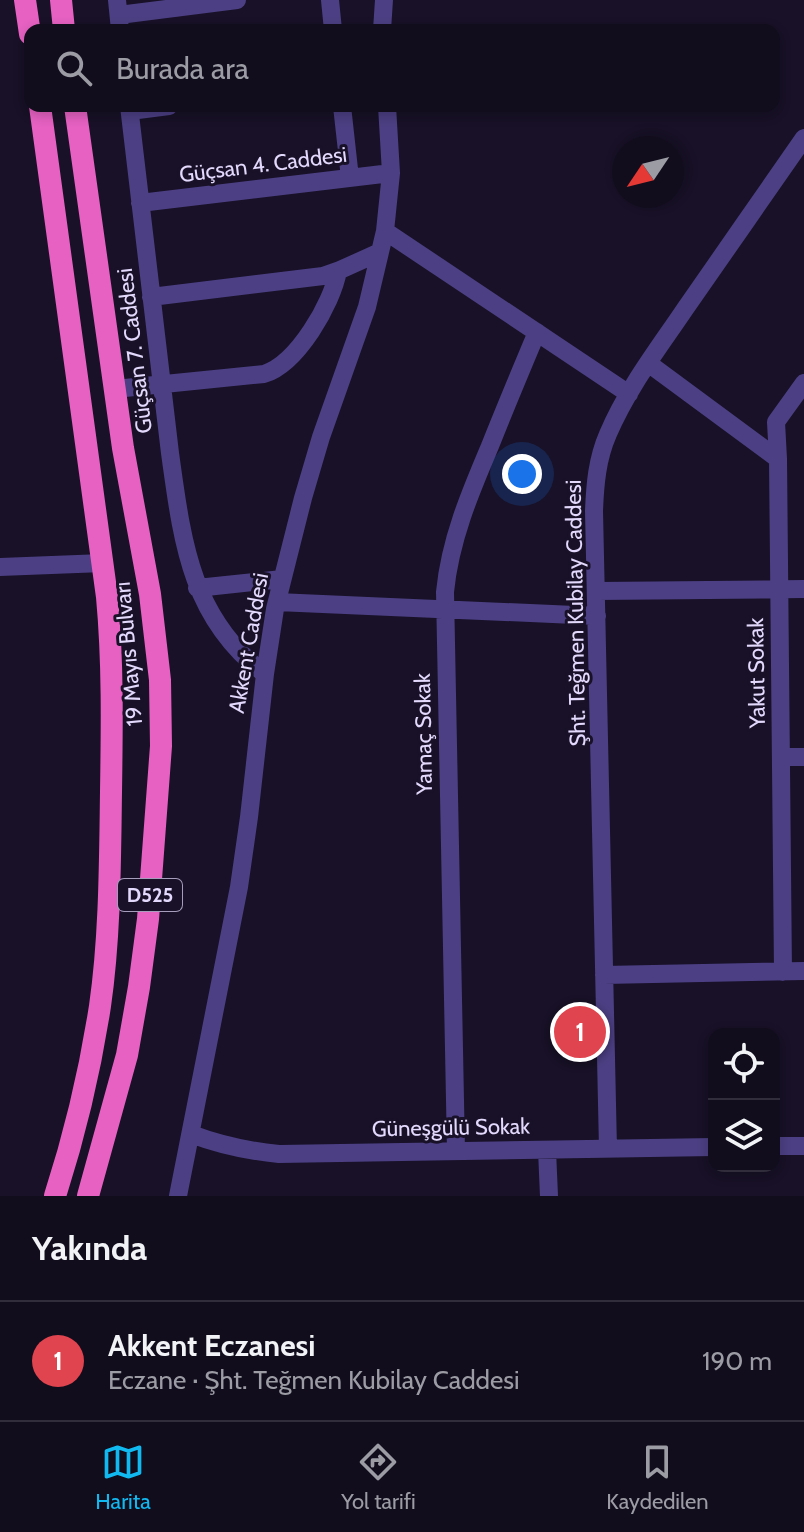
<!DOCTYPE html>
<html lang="tr">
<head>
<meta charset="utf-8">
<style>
  :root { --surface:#120d1d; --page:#1f1b2a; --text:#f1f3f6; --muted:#9c9ca4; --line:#312d3b; --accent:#11b9f1 }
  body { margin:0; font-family:Cabin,sans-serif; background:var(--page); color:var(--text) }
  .controls { position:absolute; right:24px; bottom:24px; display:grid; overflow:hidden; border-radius:16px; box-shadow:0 4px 12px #0003 }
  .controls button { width:72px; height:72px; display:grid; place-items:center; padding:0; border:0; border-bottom:2px solid var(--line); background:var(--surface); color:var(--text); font:40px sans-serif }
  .compass { position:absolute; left:612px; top:136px; width:72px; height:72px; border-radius:50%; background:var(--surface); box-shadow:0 4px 12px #0003; rotate:235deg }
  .you { position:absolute; left:522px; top:474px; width:28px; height:28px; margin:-20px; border:6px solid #fff; border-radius:50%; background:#1a73e8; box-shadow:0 0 0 12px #1a73e833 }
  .badge { display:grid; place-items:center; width:52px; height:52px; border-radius:50%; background:var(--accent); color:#fff; font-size:26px; font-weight:700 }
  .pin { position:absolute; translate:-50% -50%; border:4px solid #fff; box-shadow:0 2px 8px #0006 }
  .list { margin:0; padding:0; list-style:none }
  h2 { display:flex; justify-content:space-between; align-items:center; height:104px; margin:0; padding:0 32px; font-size:34px }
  h2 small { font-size:26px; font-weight:400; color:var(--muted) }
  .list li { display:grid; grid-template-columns:52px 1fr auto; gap:24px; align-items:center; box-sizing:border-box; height:120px; padding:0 32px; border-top:2px solid var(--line) }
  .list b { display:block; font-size:30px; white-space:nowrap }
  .list p { margin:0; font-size:26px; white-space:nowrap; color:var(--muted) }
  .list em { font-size:26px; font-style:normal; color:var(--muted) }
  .icon { flex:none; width:44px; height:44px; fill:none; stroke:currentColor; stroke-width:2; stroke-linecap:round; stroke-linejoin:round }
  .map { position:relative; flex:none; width:804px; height:1196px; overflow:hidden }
  .search { position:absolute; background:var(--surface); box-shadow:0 4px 12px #0003; left:24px; right:24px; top:24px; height:88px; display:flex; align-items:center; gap:20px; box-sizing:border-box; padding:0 28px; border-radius:16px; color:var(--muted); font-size:30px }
  .sheet { height:224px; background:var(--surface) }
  nav { display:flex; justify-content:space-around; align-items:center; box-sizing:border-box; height:112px; border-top:2px solid var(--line); background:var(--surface); font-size:22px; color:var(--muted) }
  nav a { display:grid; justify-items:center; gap:4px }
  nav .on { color:var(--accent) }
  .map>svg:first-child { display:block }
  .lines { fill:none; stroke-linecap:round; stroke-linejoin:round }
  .minor { stroke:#4c3f83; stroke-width:18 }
  .trunk { stroke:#e661c2; stroke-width:22 }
  .labels { text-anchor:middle; stroke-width:6; stroke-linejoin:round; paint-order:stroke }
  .shield { fill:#181127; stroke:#a69dbd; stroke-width:2 }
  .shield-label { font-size:20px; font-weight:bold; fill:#e3d9fd }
  .street-label { font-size:22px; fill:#e3d9fd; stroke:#181127 }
</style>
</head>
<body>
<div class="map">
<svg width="804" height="1196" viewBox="0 0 804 1196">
  <rect width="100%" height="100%" fill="#181127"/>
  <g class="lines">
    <path class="minor" d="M 117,0 L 120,30
      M 330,0 L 333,30
      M 119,15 L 237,0
      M 382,30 L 384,0
      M 129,106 L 170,453 C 182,539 190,618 265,674
      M 342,106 L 350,178
      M 130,111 L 169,106
      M 140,203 L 391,173
      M 385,231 L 629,394
      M 151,297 L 323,276 L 340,270 L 380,252
      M 648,363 L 778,459
      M 115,389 L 264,374 C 297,364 332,304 338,271
      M 0,567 L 103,563
      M 197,588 L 282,579
      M 597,591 L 804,589
      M 277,602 L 597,616
      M 781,757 L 804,757
      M 783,972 L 778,459 L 776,422 L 804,383
      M 604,975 L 804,971
      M 191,1134 C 220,1145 248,1151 279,1154 L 714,1147
      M 774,1146 L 804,1146
      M 608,1149 L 594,511 C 595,485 597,459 608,434 C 627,389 658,349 685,309 C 725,252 764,195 804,138
      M 547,1150 L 549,1196
      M 456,1151 L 445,592 C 450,540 470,493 490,446 C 505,408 521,370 537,332
      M 178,1196 L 239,887 L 249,817 L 265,674 L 275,609 L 303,498 L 321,437 L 367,307 L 385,231 L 391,173 L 387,106"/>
    <path class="trunk" d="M 25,0 L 30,34
      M 61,0 L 64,30
      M 40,106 L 107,597 C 113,662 112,727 111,792 C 110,862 110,937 100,1006 C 90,1071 75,1134 55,1196
      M 75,106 L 123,448 L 150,594 L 160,680 L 161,746 L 148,919 L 139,987 L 127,1055 L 88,1196"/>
  </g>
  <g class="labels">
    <rect class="shield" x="118" y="879" width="64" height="32" rx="6"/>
    <g class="shield-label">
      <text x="150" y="902">D525</text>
    </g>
    <g class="street-label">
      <text transform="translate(263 164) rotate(-7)" y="8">Güçsan 4. Caddesi</text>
      <text transform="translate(134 351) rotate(-97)" y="8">Güçsan 7. Caddesi</text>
      <text transform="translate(575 613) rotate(-91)" y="8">Şht. Teğmen Kubilay Caddesi</text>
      <text transform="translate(248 643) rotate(-80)" y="8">Akkent Caddesi</text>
      <text transform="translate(128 654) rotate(-95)" y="8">19 Mayıs Bulvarı</text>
      <text transform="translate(756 673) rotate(-91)" y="8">Yakut Sokak</text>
      <text transform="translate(423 734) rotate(-91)" y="8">Yamaç Sokak</text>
      <text transform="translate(451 1127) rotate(-1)" y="8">Güneşgülü Sokak</text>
    </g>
  </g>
</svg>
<div class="controls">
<button><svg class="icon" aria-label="locate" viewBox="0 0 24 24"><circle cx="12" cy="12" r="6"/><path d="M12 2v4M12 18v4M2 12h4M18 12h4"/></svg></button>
<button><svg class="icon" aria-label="layers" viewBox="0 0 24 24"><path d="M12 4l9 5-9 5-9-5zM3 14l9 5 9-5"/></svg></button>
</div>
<svg class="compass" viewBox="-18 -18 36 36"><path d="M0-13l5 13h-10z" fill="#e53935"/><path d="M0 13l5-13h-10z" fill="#9c9ca4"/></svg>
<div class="you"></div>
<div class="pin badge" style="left:580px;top:1032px;background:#e0444e">1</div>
<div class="search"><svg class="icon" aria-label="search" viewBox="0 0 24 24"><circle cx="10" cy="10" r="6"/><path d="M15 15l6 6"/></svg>Burada ara</div>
</div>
<section class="sheet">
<h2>Yakında<small></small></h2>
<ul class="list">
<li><span class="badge" style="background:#e0444e">1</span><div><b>Akkent Eczanesi</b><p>Eczane · Şht. Teğmen Kubilay Caddesi</p></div><em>190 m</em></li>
</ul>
</section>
<nav>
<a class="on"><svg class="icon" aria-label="map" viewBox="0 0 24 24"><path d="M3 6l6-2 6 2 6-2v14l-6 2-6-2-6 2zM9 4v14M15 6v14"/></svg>Harita</a>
<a><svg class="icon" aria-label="directions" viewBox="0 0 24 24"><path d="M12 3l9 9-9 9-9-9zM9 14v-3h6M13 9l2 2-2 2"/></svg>Yol tarifi</a>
<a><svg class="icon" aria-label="saved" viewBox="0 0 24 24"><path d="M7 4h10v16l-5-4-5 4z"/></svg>Kaydedilen</a>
</nav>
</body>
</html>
